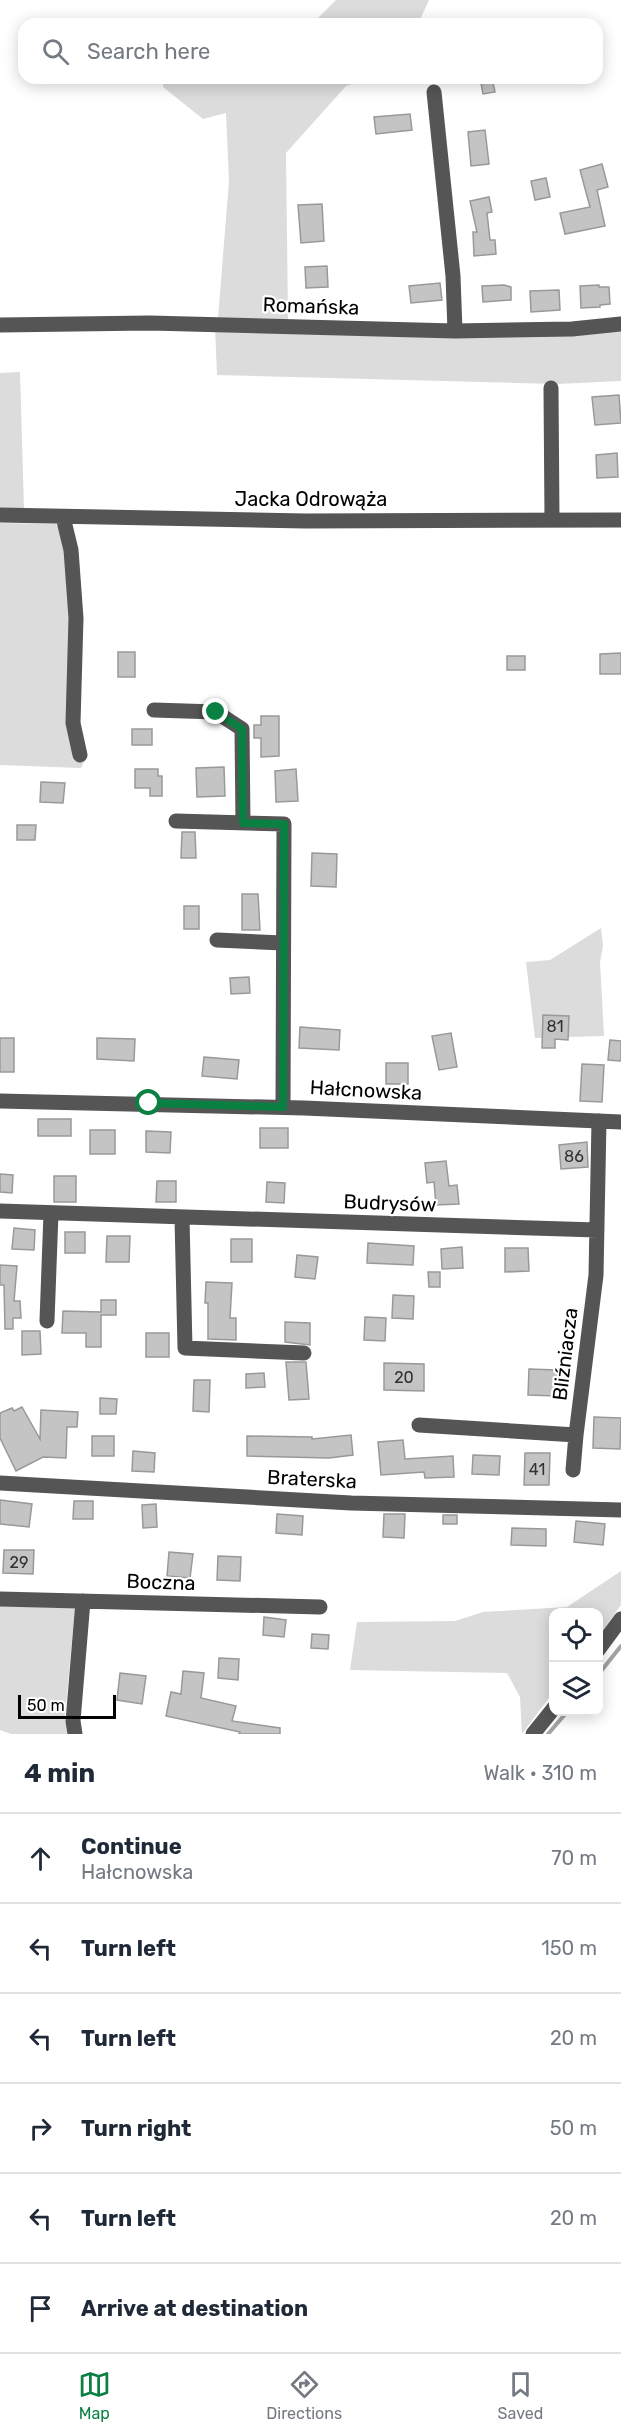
<!DOCTYPE html>
<html lang="en">
<head>
<meta charset="utf-8">
<style>
  :root { --surface:#fff; --page:#f2f2f3; --text:#1f2937; --muted:#747a83; --line:#e0e1e3; --accent:#0b8043 }
  body { margin:0; font-family:Rubik,sans-serif; background:var(--page); color:var(--text) }
  .controls { position:absolute; right:18px; bottom:18px; display:grid; overflow:hidden; border-radius:12px; box-shadow:0 3px 15px #0003 }
  .controls button { width:54px; height:54px; display:grid; place-items:center; padding:0; border:0; border-bottom:2px solid var(--line); background:var(--surface); color:var(--text); font:30px sans-serif }
  .scale { position:absolute; left:18px; bottom:15px; width:98px; box-sizing:border-box; padding-left:6px; border:3px solid #000; border-top:0; font-size:16px; line-height:21px; white-space:nowrap; color:#000; -webkit-text-stroke:4px #fff; paint-order:stroke }
  .stop { position:absolute; width:18px; height:18px; margin:-14px; border:4px solid #0b8043; border-radius:50%; background:#fff }
  .stop.end { background:#0b8043; border-color:#fff; box-shadow:0 2px 6px #0008 }
  .list { margin:0; padding:0; list-style:none }
  h2 { display:flex; justify-content:space-between; align-items:center; height:78px; margin:0; padding:0 24px; font-size:26px }
  h2 small { font-size:20px; font-weight:400; color:var(--muted) }
  .list li { display:grid; grid-template-columns:39px 1fr auto; gap:18px; align-items:center; box-sizing:border-box; height:90px; padding:0 24px; border-top:2px solid var(--line) }
  .list b { display:block; font-size:22px; white-space:nowrap }
  .list p { margin:0; font-size:20px; white-space:nowrap; color:var(--muted) }
  .list em { font-size:20px; font-style:normal; color:var(--muted) }
  .icon { flex:none; width:33px; height:33px; fill:none; stroke:currentColor; stroke-width:2; stroke-linecap:round; stroke-linejoin:round }
  .map { position:relative; flex:none; width:621px; height:1734px; overflow:hidden }
  .search { position:absolute; background:var(--surface); box-shadow:0 3px 15px #0003; left:18px; right:18px; top:18px; height:66px; display:flex; align-items:center; gap:15px; box-sizing:border-box; padding:0 21px; border-radius:18px; color:var(--muted); font-size:22px }
  .sheet { height:618px; background:var(--surface) }
  nav { display:flex; justify-content:space-around; align-items:center; box-sizing:border-box; height:84px; border-top:2px solid var(--line); background:var(--surface); font-size:16px; color:var(--muted) }
  nav a { display:grid; justify-items:center; gap:3px }
  nav .on { color:var(--accent) }
  .map>svg:first-child { display:block }
  .green { fill:#dcdcdc }
  .lines { fill:none; stroke-linecap:round; stroke-linejoin:round }
  .stream { stroke:#a3a3a3; stroke-width:4 }
  .building { fill:#c4c4c4; stroke:#999; stroke-width:1.5 }
  .minor { stroke:#555; stroke-width:15 }
  .route { stroke:#0b8043; stroke-width:8 }
  .labels { text-anchor:middle; stroke-width:4.5; stroke-linejoin:round; paint-order:stroke }
  .number-label { font-size:16px; fill:#313131 }
  .street-label { font-size:20px; fill:#000; stroke:#fff }
</style>
</head>
<body>
<div class="map">
<svg width="621" height="1734" viewBox="0 0 621 1734">
  <rect width="100%" height="100%" fill="#fff"/>
  <path class="green" d="M 336,0 L 429,0 L 418,24 L 312,24 Z
    M 164,78 L 370,78 L 346,86 L 286,153 L 288,320 L 218,318 L 229,181 L 226,113 L 203,119 L 163,87 Z
    M 215,327 L 621,329 L 621,381 L 557,384 L 217,375 Z
    M 20,372 L 24,509 L 0,510 L 0,373 Z
    M 0,523 L 56,524 L 61,531 L 69,586 L 69,672 L 86,758 L 81,768 L 0,765 Z
    M 601,928 L 603,946 L 600,962 L 604,1036 L 535,1038 L 526,962 L 550,960 Z
    M 621,1571 L 621,1605 L 599,1636 L 598,1612 L 554,1612 L 553,1692 L 522,1734 L 520,1697 L 507,1673 L 350,1670 L 357,1622 L 455,1621 L 483,1612 L 567,1607 Z
    M 0,1606 L 75,1608 L 65,1715 L 67,1734 L 11,1734 L 0,1730 Z"/>
  <g class="lines">
    <path class="stream" d="M 598,1675 L 621,1646
      M 548,1734 L 567,1712"/>
  </g>
  <path class="building" d="M 480,78 L 492,78 L 495,92 L 483,94 Z
    M 410,114 L 412,130 L 376,134 L 374,117 Z
    M 485,130 L 489,164 L 471,166 L 468,132 Z
    M 602,164 L 608,187 L 597,190 L 605,226 L 565,234 L 560,213 L 590,207 L 580,170 Z
    M 546,178 L 550,197 L 535,200 L 531,181 Z
    M 489,197 L 492,212 L 487,213 L 490,240 L 495,240 L 496,254 L 474,256 L 473,232 L 477,232 L 470,201 Z
    M 322,204 L 324,241 L 301,243 L 298,205 Z
    M 327,266 L 328,287 L 306,288 L 305,267 Z
    M 440,283 L 442,300 L 411,303 L 409,286 Z
    M 504,285 L 511,287 L 511,300 L 483,302 L 482,286 Z
    M 599,285 L 599,287 L 609,287 L 610,304 L 600,305 L 600,307 L 581,308 L 580,286 Z
    M 559,290 L 560,310 L 531,312 L 530,291 Z
    M 619,395 L 621,423 L 595,425 L 592,397 Z
    M 617,453 L 618,477 L 597,478 L 596,455 Z
    M 118,652 L 135,652 L 135,677 L 118,677 Z
    M 621,653 L 621,674 L 600,674 L 600,654 Z
    M 507,656 L 525,656 L 525,670 L 507,670 Z
    M 261,716 L 279,716 L 279,756 L 261,757 L 261,738 L 254,738 L 254,725 L 261,725 Z
    M 132,729 L 152,729 L 152,745 L 132,745 Z
    M 224,767 L 225,796 L 197,797 L 196,768 Z
    M 135,769 L 158,769 L 158,776 L 162,776 L 162,796 L 150,796 L 150,788 L 135,788 Z
    M 296,769 L 298,801 L 276,802 L 275,771 Z
    M 41,782 L 65,783 L 63,803 L 40,802 Z
    M 17,825 L 36,825 L 35,840 L 17,840 Z
    M 182,832 L 195,832 L 196,858 L 181,858 Z
    M 312,853 L 337,854 L 336,887 L 311,886 Z
    M 242,894 L 258,894 L 260,930 L 242,930 Z
    M 184,906 L 199,906 L 199,929 L 184,929 Z
    M 249,977 L 250,993 L 231,994 L 230,978 Z
    M 543,1015 L 569,1016 L 568,1040 L 555,1039 L 555,1048 L 542,1048 Z
    M 300,1027 L 340,1030 L 339,1050 L 299,1048 Z
    M 451,1033 L 457,1067 L 439,1070 L 432,1036 Z
    M 0,1038 L 14,1038 L 14,1072 L 0,1072 Z
    M 97,1038 L 135,1039 L 134,1061 L 97,1059 Z
    M 610,1040 L 621,1041 L 621,1061 L 608,1060 Z
    M 204,1057 L 239,1060 L 237,1079 L 202,1076 Z
    M 386,1063 L 408,1063 L 408,1084 L 386,1084 Z
    M 582,1064 L 604,1065 L 602,1102 L 580,1101 Z
    M 38,1119 L 71,1119 L 71,1136 L 38,1136 Z
    M 260,1128 L 288,1128 L 288,1148 L 260,1148 Z
    M 90,1130 L 115,1130 L 115,1154 L 90,1154 Z
    M 146,1131 L 171,1132 L 170,1153 L 146,1152 Z
    M 587,1142 L 588,1167 L 561,1169 L 559,1145 Z
    M 446,1161 L 449,1186 L 457,1185 L 459,1204 L 436,1205 L 434,1182 L 427,1183 L 425,1163 Z
    M 0,1174 L 13,1175 L 12,1193 L 0,1192 Z
    M 54,1176 L 76,1176 L 76,1202 L 54,1202 Z
    M 157,1181 L 176,1181 L 176,1202 L 156,1202 Z
    M 267,1182 L 285,1183 L 284,1203 L 266,1202 Z
    M 14,1228 L 35,1230 L 34,1250 L 12,1249 Z
    M 65,1232 L 85,1232 L 85,1253 L 65,1253 Z
    M 107,1236 L 130,1236 L 129,1262 L 106,1262 Z
    M 231,1239 L 252,1239 L 252,1262 L 231,1262 Z
    M 368,1243 L 414,1246 L 413,1265 L 367,1263 Z
    M 462,1247 L 463,1268 L 442,1269 L 441,1249 Z
    M 505,1248 L 528,1248 L 529,1271 L 505,1272 Z
    M 297,1255 L 318,1257 L 315,1279 L 295,1277 Z
    M 0,1265 L 17,1266 L 14,1301 L 20,1301 L 21,1318 L 13,1318 L 13,1329 L 5,1329 L 4,1285 L 0,1285 Z
    M 428,1272 L 440,1272 L 440,1287 L 429,1287 Z
    M 206,1282 L 232,1283 L 230,1318 L 236,1318 L 236,1340 L 208,1339 L 208,1303 L 205,1303 Z
    M 393,1295 L 414,1296 L 413,1319 L 392,1318 Z
    M 101,1300 L 116,1300 L 116,1315 L 101,1315 L 101,1347 L 86,1347 L 86,1333 L 62,1333 L 63,1311 L 101,1312 Z
    M 365,1317 L 386,1318 L 385,1341 L 364,1340 Z
    M 285,1322 L 310,1323 L 310,1345 L 285,1342 Z
    M 22,1331 L 40,1331 L 41,1354 L 22,1355 Z
    M 146,1333 L 169,1333 L 169,1357 L 146,1357 Z
    M 286,1362 L 306,1362 L 309,1399 L 289,1400 Z
    M 384,1363 L 424,1364 L 424,1391 L 384,1390 Z
    M 529,1369 L 557,1370 L 556,1396 L 528,1395 Z
    M 264,1373 L 265,1387 L 246,1388 L 246,1374 Z
    M 194,1380 L 210,1380 L 209,1412 L 193,1411 Z
    M 100,1398 L 117,1399 L 116,1414 L 100,1414 Z
    M 22,1407 L 40,1439 L 41,1410 L 78,1412 L 77,1427 L 67,1427 L 66,1458 L 43,1457 L 16,1471 L 0,1438 L 0,1413 L 12,1408 L 14,1411 Z
    M 594,1417 L 621,1418 L 620,1449 L 593,1448 Z
    M 351,1435 L 353,1455 L 329,1458 L 247,1456 L 247,1436 L 312,1437 L 312,1439 Z
    M 92,1436 L 114,1436 L 114,1456 L 92,1456 Z
    M 403,1440 L 405,1459 L 453,1456 L 454,1477 L 425,1478 L 424,1472 L 381,1475 L 378,1442 Z
    M 133,1451 L 155,1453 L 154,1472 L 132,1471 Z
    M 525,1453 L 550,1453 L 549,1485 L 524,1485 Z
    M 473,1455 L 500,1456 L 499,1475 L 472,1474 Z
    M 0,1500 L 32,1504 L 29,1527 L 0,1524 Z
    M 74,1501 L 93,1501 L 93,1519 L 73,1519 Z
    M 156,1504 L 157,1527 L 143,1528 L 142,1505 Z
    M 277,1514 L 303,1516 L 302,1535 L 276,1533 Z
    M 384,1514 L 405,1514 L 404,1538 L 383,1537 Z
    M 443,1515 L 457,1515 L 457,1524 L 443,1524 Z
    M 576,1521 L 605,1524 L 603,1545 L 574,1542 Z
    M 512,1528 L 546,1529 L 546,1546 L 511,1545 Z
    M 4,1550 L 34,1550 L 33,1574 L 3,1573 Z
    M 169,1552 L 193,1554 L 190,1578 L 167,1576 Z
    M 218,1556 L 241,1557 L 240,1581 L 217,1580 Z
    M 264,1617 L 286,1620 L 284,1637 L 263,1635 Z
    M 312,1634 L 329,1635 L 328,1649 L 311,1648 Z
    M 219,1658 L 239,1659 L 238,1680 L 218,1678 Z
    M 183,1671 L 204,1673 L 201,1698 L 236,1706 L 232,1721 L 280,1728 L 280,1734 L 239,1734 L 240,1732 L 166,1716 L 171,1692 L 181,1694 Z
    M 120,1673 L 146,1676 L 142,1704 L 117,1700 Z"/>
  <g class="lines">
    <path class="minor" d="M 434,92 L 453,276 L 455,331
      M 0,325 L 150,323 L 455,331 L 572,329 L 621,324
      M 551,388 L 552,520
      M 0,515 L 305,521 L 621,520
      M 63,517 L 71,550 L 76,618 L 73,723 L 80,755
      M 154,710 L 216,712 L 242,729 L 243,823
      M 176,821 L 284,824 L 283,1107
      M 217,940 L 283,943
      M 0,1101 L 304,1108 L 621,1122
      M 0,1211 L 597,1230
      M 182,1218 L 185,1348 L 304,1353
      M 47,1321 L 51,1213
      M 419,1425 L 576,1435 L 596,1275 L 599,1121
      M 573,1470 L 576,1435
      M 0,1483 L 351,1503 L 621,1510
      M 0,1599 L 320,1607
      M 598,1650 L 621,1619
      M 75,1734 L 73,1721 L 83,1601
      M 533,1734 L 554,1708"/>
  </g>
  <g class="lines">
    <path class="route" d="M 149,1103 L 283,1107 L 284,824 L 243,823 L 242,729 L 216,712"/>
  </g>
  <g class="labels">
    <g class="number-label">
      <text x="555" y="1032">81</text>
      <text x="574" y="1162">86</text>
      <text x="404" y="1383">20</text>
      <text x="537" y="1475">41</text>
      <text x="19" y="1568">29</text>
    </g>
    <g class="street-label">
      <text transform="translate(311 306) rotate(2)" y="7">Romańska</text>
      <text x="311" y="506">Jacka Odrowąża</text>
      <text transform="translate(366 1090) rotate(3)" y="7">Hałcnowska</text>
      <text transform="translate(390 1203) rotate(2)" y="7">Budrysów</text>
      <text transform="translate(565 1354) rotate(-83)" y="7">Bliźniacza</text>
      <text transform="translate(312 1479) rotate(3)" y="7">Braterska</text>
      <text transform="translate(161 1582) rotate(2)" y="7">Boczna</text>
    </g>
  </g>
</svg>
<div class="controls">
<button><svg class="icon" aria-label="locate" viewBox="0 0 24 24"><circle cx="12" cy="12" r="6"/><path d="M12 2v4M12 18v4M2 12h4M18 12h4"/></svg></button>
<button><svg class="icon" aria-label="layers" viewBox="0 0 24 24"><path d="M12 4l9 5-9 5-9-5zM3 14l9 5 9-5"/></svg></button>
</div>
<div class="scale">50 m</div>
<div class="stop" style="left:149px;top:1103px"></div>
<div class="stop end" style="left:216px;top:712px"></div>
<div class="search"><svg class="icon" aria-label="search" viewBox="0 0 24 24"><circle cx="10" cy="10" r="6"/><path d="M15 15l6 6"/></svg>Search here</div>
</div>
<section class="sheet">
<h2>4 min<small>Walk · 310 m</small></h2>
<ul class="list">
<li><svg class="icon" aria-label="ahead" viewBox="0 0 24 24"><path d="M12 20V5M6 11l6-6 6 6"/></svg><div><b>Continue</b><p>Hałcnowska</p></div><em>70 m</em></li>
<li><svg class="icon" aria-label="left" viewBox="0 0 24 24"><path d="M17 20v-9H6M10 6l-5 5 5 5"/></svg><div><b>Turn left</b></div><em>150 m</em></li>
<li><svg class="icon" aria-label="left" viewBox="0 0 24 24"><path d="M17 20v-9H6M10 6l-5 5 5 5"/></svg><div><b>Turn left</b></div><em>20 m</em></li>
<li><svg class="icon" aria-label="right" viewBox="0 0 24 24"><path d="M7 20v-9h11M14 6l5 5-5 5"/></svg><div><b>Turn right</b></div><em>50 m</em></li>
<li><svg class="icon" aria-label="left" viewBox="0 0 24 24"><path d="M17 20v-9H6M10 6l-5 5 5 5"/></svg><div><b>Turn left</b></div><em>20 m</em></li>
<li><svg class="icon" aria-label="arrive" viewBox="0 0 24 24"><path d="M6 21V4h12l-3 4 3 4H6"/></svg><div><b>Arrive at destination</b></div></li>
</ul>
</section>
<nav>
<a class="on"><svg class="icon" aria-label="map" viewBox="0 0 24 24"><path d="M3 6l6-2 6 2 6-2v14l-6 2-6-2-6 2zM9 4v14M15 6v14"/></svg>Map</a>
<a><svg class="icon" aria-label="directions" viewBox="0 0 24 24"><path d="M12 3l9 9-9 9-9-9zM9 14v-3h6M13 9l2 2-2 2"/></svg>Directions</a>
<a><svg class="icon" aria-label="saved" viewBox="0 0 24 24"><path d="M7 4h10v16l-5-4-5 4z"/></svg>Saved</a>
</nav>
</body>
</html>
